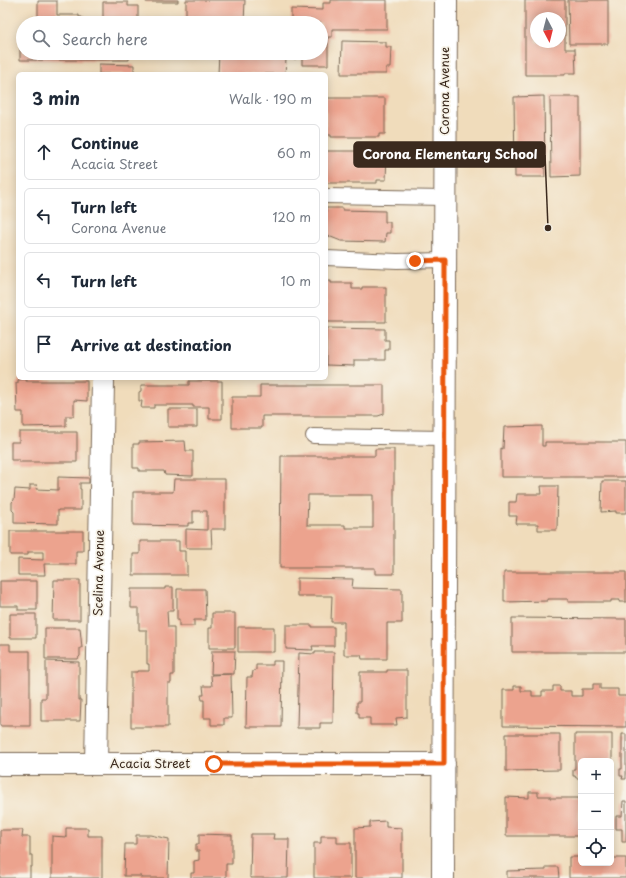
<!DOCTYPE html>
<html lang="en">
<head>
<meta charset="utf-8">
<style>
  :root { --surface:#fff; --page:#f2f2f3; --text:#1f2937; --muted:#747a83; --line:#e0e1e3 }
  body { margin:0; font-family:"Playpen Sans",sans-serif; background:var(--page); color:var(--text) }
  .controls { position:absolute; right:12px; bottom:12px; display:grid; overflow:hidden; border-radius:6px; box-shadow:0 2px 10px #0003 }
  .controls button { width:36px; height:36px; display:grid; place-items:center; padding:0; border:0; border-bottom:1px solid var(--line); background:var(--surface); color:var(--text); font:20px sans-serif }
  .compass { position:absolute; left:530px; top:12px; width:36px; height:36px; border-radius:50%; background:var(--surface); box-shadow:0 2px 10px #0003; rotate:173deg }
  .stop { position:absolute; width:12px; height:12px; margin:-9px; border:3px solid #ea580c; border-radius:50%; background:#fff }
  .stop.end { background:#ea580c; border-color:#fff; box-shadow:0 1px 4px #0008 }
  .list { margin:0; padding:0; list-style:none }
  h2 { display:flex; justify-content:space-between; align-items:center; height:52px; margin:0; padding:0 16px; font-size:17px }
  h2 small { font-size:13px; font-weight:400; color:var(--muted) }
  .list li { display:grid; grid-template-columns:26px 1fr auto; gap:12px; align-items:center; box-sizing:border-box; height:56px; margin:0 8px 8px; padding:0 8px; border:1px solid var(--line); border-radius:6px }
  .list b { display:block; font-size:15px; white-space:nowrap }
  .list p { margin:0; font-size:13px; white-space:nowrap; color:var(--muted) }
  .list em { font-size:13px; font-style:normal; color:var(--muted) }
  .icon { flex:none; width:22px; height:22px; fill:none; stroke:currentColor; stroke-width:2; stroke-linecap:round; stroke-linejoin:round }
  .map { position:relative; flex:none; width:626px; height:878px; overflow:hidden }
  .search { position:absolute; background:var(--surface); box-shadow:0 2px 10px #0003; left:16px; top:16px; width:312px; height:44px; display:flex; align-items:center; gap:10px; box-sizing:border-box; padding:0 14px; border-radius:22px; color:var(--muted); font-size:15px }
  .panel { position:absolute; background:var(--surface); box-shadow:0 2px 10px #0003; left:16px; top:72px; width:312px; height:308px; border-radius:6px }
  .map>svg:first-child { display:block }
  .building { fill:#eca38e; fill-rule:evenodd }
  .lines { fill:none; stroke-linecap:round; stroke-linejoin:round }
  .service-casing { stroke:#7a6855; stroke-width:16 }
  .minor-casing { stroke:#7a6855; stroke-width:24 }
  .service { stroke:#fff; stroke-width:14 }
  .minor { stroke:#fff; stroke-width:22 }
  .route { stroke:#ea580c; stroke-width:5 }
  .labels { text-anchor:middle; stroke-width:3.5; stroke-linejoin:round; paint-order:stroke }
  .street-label { font-size:12px; fill:#3b2a1e; stroke:#f7f3e8 }
  .leader { fill:none; stroke:#3b2a1e; stroke-width:1.5 }
  .callout-dot { fill:#3b2a1e; stroke:#f7f3e8; stroke-width:1.5 }
  .callout { fill:#3b2a1e; stroke:#3b2a1e; stroke-width:1.5 }
  .callout-label { font-size:13px; text-anchor:middle; font-weight:bold; fill:#fff }
</style>
</head>
<body>
<div class="map">
<svg width="626" height="878" viewBox="0 0 626 878">
  <rect width="100%" height="100%" fill="#f7f3e8"/>
  <filter id="ink" filterUnits="userSpaceOnUse"><feTurbulence type="fractalNoise" baseFrequency=".025" numOctaves="2"/><feDisplacementMap in="SourceGraphic" scale="8" xChannelSelector="R" yChannelSelector="G"/><feConvolveMatrix kernelMatrix="1 2 1 2 8 2 1 2 1" color-interpolation-filters="sRGB"/></filter>
  <filter id="wash" filterUnits="userSpaceOnUse"><feTurbulence type="fractalNoise" baseFrequency=".012" numOctaves="4" result="noise"/><feDisplacementMap in="SourceGraphic" scale="16" xChannelSelector="R" yChannelSelector="G"/><feGaussianBlur stdDeviation="0.9" result="paint"/><feColorMatrix in="noise" values="0 0 0 0 0 0 0 0 0 0 0 0 0 0 0 0 0 1.4 0 .05"/><feComposite in="paint" operator="in"/></filter>
  <g filter="url(#wash)">
    <rect width="100%" height="100%" fill="#f0dcbb"/>
    <g id="blocks">
      <path class="building" d="M 146,0 L 178,0 L 178,2 L 146,2 Z
        M 186,0 L 245,0 L 244,23 L 186,23 Z
        M 331,0 L 387,0 L 387,29 L 332,29 L 332,37 L 328,37 L 328,65 L 302,65 L 302,53 L 321,53 L 321,23 L 291,23 L 291,9 L 323,10 L 323,3 L 331,3 Z
        M 525,0 L 565,0 L 565,49 L 575,49 L 576,73 L 565,73 L 565,75 L 525,75 ZM 536,18 L 560,18 L 560,42 L 536,42 Z
        M 568,0 L 608,0 L 608,44 L 569,44 Z
        M 38,1 L 57,1 L 57,15 L 79,15 L 79,17 L 82,17 L 82,23 L 38,23 Z
        M 103,2 L 128,2 L 128,6 L 138,6 L 138,23 L 103,23 Z
        M 20,41 L 23,41 L 23,53 L 129,53 L 129,60 L 20,60 Z
        M 342,41 L 386,42 L 386,47 L 391,47 L 390,68 L 386,68 L 386,74 L 341,74 Z
        M 219,53 L 240,53 L 239,55 L 253,55 L 253,53 L 296,53 L 296,59 L 286,59 L 285,74 L 218,74 Z
        M 99,64 L 134,65 L 134,74 L 99,74 Z
        M 544,96 L 545,177 L 515,177 L 514,97 Z
        M 550,97 L 580,97 L 580,176 L 551,177 Z
        M 326,98 L 385,98 L 385,134 L 379,134 L 379,137 L 331,137 L 331,135 L 326,135 Z
        M 326,151 L 377,151 L 377,154 L 387,154 L 386,180 L 377,180 L 377,183 L 326,183 Z
        M 326,208 L 342,208 L 342,210 L 385,211 L 385,222 L 390,222 L 390,233 L 386,233 L 385,242 L 341,241 L 326,235 Z
        M 326,281 L 331,281 L 331,283 L 352,283 L 352,289 L 362,289 L 362,287 L 386,287 L 386,322 L 326,322 Z
        M 326,328 L 385,329 L 385,340 L 389,340 L 389,350 L 385,350 L 385,360 L 354,360 L 354,366 L 326,365 Z
        M 26,379 L 26,381 L 87,381 L 87,401 L 74,400 L 74,416 L 66,416 L 66,426 L 23,427 L 23,412 L 17,412 L 16,383 L 18,383 L 18,380 Z
        M 189,381 L 222,381 L 222,419 L 209,419 L 209,407 L 193,407 L 193,405 L 154,405 L 154,408 L 141,408 L 142,401 L 139,401 L 139,392 L 141,391 L 141,385 L 189,385 Z
        M 260,385 L 384,385 L 384,414 L 378,416 L 262,416 L 262,428 L 232,428 L 232,397 L 260,397 Z
        M 168,409 L 197,409 L 197,427 L 168,427 Z
        M 542,426 L 542,446 L 545,446 L 545,442 L 626,442 L 626,477 L 501,477 L 501,448 L 503,449 L 504,427 Z
        M 19,432 L 77,432 L 77,462 L 19,462 L 19,460 L 11,460 L 11,442 L 19,442 Z
        M 185,441 L 186,451 L 193,451 L 193,476 L 165,475 L 164,471 L 139,471 L 139,468 L 133,468 L 133,444 L 139,444 L 139,442 Z
        M 375,449 L 394,449 L 394,574 L 375,574 L 375,568 L 280,568 L 281,456 L 375,456 ZM 308,495 L 373,495 L 373,528 L 345,528 L 345,525 L 307,525 Z
        M 58,477 L 89,478 L 89,483 L 80,483 L 80,489 L 81,489 L 81,510 L 58,510 L 58,524 L 14,523 L 14,512 L 12,510 L 12,502 L 14,500 L 15,489 L 30,490 L 30,485 L 37,485 L 36,489 L 58,490 Z
        M 174,479 L 225,479 L 225,529 L 211,529 L 212,548 L 186,548 L 186,529 L 207,530 L 207,511 L 193,511 L 193,523 L 188,523 L 188,526 L 133,525 L 133,492 L 173,492 Z
        M 602,481 L 626,481 L 626,513 L 616,513 L 616,511 L 601,512 Z
        M 541,486 L 558,486 L 557,530 L 538,530 L 538,524 L 516,524 L 517,516 L 509,516 L 509,502 L 516,502 L 517,494 L 542,494 Z
        M 10,531 L 83,531 L 83,551 L 76,551 L 76,564 L 44,564 L 45,575 L 18,575 L 18,559 L 43,560 L 43,552 L 28,552 L 28,555 L 10,555 Z
        M 140,541 L 179,541 L 179,551 L 185,551 L 185,561 L 187,562 L 187,575 L 133,575 L 133,554 L 140,554 Z
        M 504,572 L 626,572 L 626,602 L 619,602 L 620,600 L 611,600 L 611,602 L 568,602 L 568,599 L 547,599 L 547,601 L 504,602 Z
        M 297,578 L 353,579 L 352,588 L 402,589 L 402,623 L 387,623 L 387,659 L 362,659 L 361,655 L 344,655 L 344,622 L 331,622 L 332,596 L 297,596 Z
        M 54,580 L 80,580 L 80,620 L 53,620 Z
        M 0,581 L 37,581 L 37,610 L 18,610 L 18,606 L 0,606 Z
        M 165,587 L 173,587 L 173,611 L 167,611 L 168,627 L 174,627 L 174,675 L 171,675 L 171,683 L 168,683 L 168,727 L 131,727 L 131,672 L 137,672 L 137,671 L 149,671 L 149,664 L 147,664 L 147,630 L 139,630 L 139,608 L 131,608 L 131,589 L 165,589 Z
        M 177,589 L 205,589 L 206,620 L 194,620 L 194,626 L 179,626 L 179,620 L 177,620 Z
        M 212,613 L 235,613 L 235,648 L 209,648 L 209,628 L 212,628 Z
        M 10,614 L 36,614 L 36,638 L 10,638 Z
        M 512,618 L 626,619 L 626,652 L 512,652 Z
        M 286,625 L 312,625 L 312,627 L 334,627 L 334,646 L 312,646 L 313,650 L 286,649 Z
        M 238,627 L 274,627 L 274,652 L 238,652 Z
        M 45,628 L 80,628 L 82,648 L 80,648 L 80,656 L 79,657 L 78,659 L 45,659 Z
        M 0,644 L 10,644 L 10,651 L 30,651 L 30,726 L 0,726 Z
        M 212,651 L 235,651 L 234,674 L 211,674 Z
        M 315,652 L 334,652 L 333,723 L 320,723 L 320,728 L 297,728 L 299,653 L 315,654 Z
        M 46,661 L 79,662 L 79,700 L 81,700 L 80,721 L 41,721 L 41,698 L 46,698 Z
        M 273,661 L 282,661 L 281,727 L 246,727 L 247,677 L 252,677 L 253,671 L 256,670 L 256,665 L 273,665 Z
        M 387,670 L 407,670 L 407,717 L 396,718 L 397,725 L 370,725 L 370,718 L 359,718 L 359,713 L 357,713 L 357,702 L 360,702 L 360,672 L 387,672 Z
        M 231,674 L 232,718 L 224,718 L 224,725 L 211,725 L 211,718 L 204,718 L 204,700 L 202,700 L 201,695 L 204,695 L 203,686 L 212,686 L 211,675 Z
        M 593,684 L 600,684 L 600,689 L 618,689 L 618,696 L 626,696 L 626,727 L 503,726 L 503,690 L 514,690 L 514,686 L 521,686 L 521,691 L 532,691 L 532,696 L 542,696 L 542,691 L 553,691 L 553,686 L 560,686 L 560,691 L 571,691 L 571,696 L 582,696 L 582,689 L 593,689 Z
        M 506,734 L 560,734 L 560,770 L 506,771 Z
        M 575,734 L 612,734 L 612,761 L 581,761 L 581,778 L 576,778 L 575,776 L 573,776 L 573,769 L 575,769 Z
        M 622,734 L 626,734 L 626,779 L 622,779 L 623,776 L 620,776 L 620,769 L 622,769 Z
        M 529,792 L 538,792 L 538,796 L 550,796 L 550,798 L 579,798 L 579,836 L 506,836 L 506,797 L 529,798 Z
        M 623,801 L 626,801 L 626,842 L 622,842 L 622,829 L 616,829 L 616,816 L 622,816 Z
        M 386,821 L 386,827 L 402,828 L 402,878 L 355,878 L 355,828 L 370,827 L 370,822 Z
        M 66,828 L 88,828 L 88,836 L 102,836 L 102,878 L 52,878 L 52,836 L 66,837 Z
        M 0,830 L 23,830 L 22,837 L 30,837 L 30,855 L 32,855 L 32,867 L 30,867 L 30,878 L 0,878 Z
        M 199,834 L 232,835 L 232,864 L 226,864 L 226,878 L 191,878 L 191,873 L 194,873 L 194,861 L 199,860 L 199,851 L 196,851 L 196,844 L 199,844 Z
        M 251,834 L 274,834 L 273,839 L 289,839 L 288,878 L 250,878 Z
        M 136,835 L 150,835 L 169,839 L 168,878 L 141,878 L 141,876 L 124,876 L 125,844 L 136,844 Z
        M 321,836 L 337,836 L 337,843 L 351,843 L 351,878 L 314,878 L 314,843 L 321,843 Z
        M 569,857 L 581,857 L 581,863 L 611,863 L 611,858 L 626,858 L 626,878 L 569,878 Z
        M 546,867 L 558,867 L 559,878 L 507,878 L 507,871 L 546,870 Z"/>
    </g>
  </g>
  <g filter="url(#ink)">
    <use href="#blocks" fill-opacity="0" stroke="#7a6855" stroke-width="1"/>
    <g class="lines">
      <g class="service-casing">
        <path id="service" d="M 326,196 L 445,198
          M 326,258 L 397,261 L 445,260
          M 313,436 L 445,438"/>
      </g>
      <g class="minor-casing">
        <path id="minor" d="M 0,764 L 444,764
          M 96,764 L 103,382
          M 443,878 L 446,0"/>
      </g>
      <use href="#service" class="service"/>
      <use href="#minor" class="minor"/>
    </g>
  </g>
  <g class="lines" filter="url(#ink)">
    <path class="route" d="M 214,764 L 444,764 L 445,260 L 415,261"/>
  </g>
  <g class="labels">
    <g class="street-label">
      <text transform="translate(445 91) rotate(-90)" y="4">Corona Avenue</text>
      <text transform="translate(99 573) rotate(-89)" y="4">Scelina Avenue</text>
      <text x="150" y="768">Acacia Street</text>
    </g>
  </g>
  <path class="leader" d="M548 228L545 155"/>
  <circle class="callout-dot" cx="548" cy="228" r="4"/>
  <rect class="callout" x="354" y="142" width="191" height="25" rx="4"/>
  <g class="callout-label">
    <text x="450" y="159">Corona Elementary School</text>
  </g>
</svg>
<div class="controls">
<button>+</button>
<button>−</button>
<button><svg class="icon" aria-label="locate" viewBox="0 0 24 24"><circle cx="12" cy="12" r="6"/><path d="M12 2v4M12 18v4M2 12h4M18 12h4"/></svg></button>
</div>
<svg class="compass" viewBox="-18 -18 36 36"><path d="M0-13l5 13h-10z" fill="#e53935"/><path d="M0 13l5-13h-10z" fill="#747a83"/></svg>
<div class="stop" style="left:214px;top:764px"></div>
<div class="stop end" style="left:415px;top:261px"></div>
<div class="search"><svg class="icon" aria-label="search" viewBox="0 0 24 24"><circle cx="10" cy="10" r="6"/><path d="M15 15l6 6"/></svg>Search here</div>
<section class="panel">
<h2>3 min<small>Walk · 190 m</small></h2>
<ul class="list">
<li><svg class="icon" aria-label="ahead" viewBox="0 0 24 24"><path d="M12 20V5M6 11l6-6 6 6"/></svg><div><b>Continue</b><p>Acacia Street</p></div><em>60 m</em></li>
<li><svg class="icon" aria-label="left" viewBox="0 0 24 24"><path d="M17 20v-9H6M10 6l-5 5 5 5"/></svg><div><b>Turn left</b><p>Corona Avenue</p></div><em>120 m</em></li>
<li><svg class="icon" aria-label="left" viewBox="0 0 24 24"><path d="M17 20v-9H6M10 6l-5 5 5 5"/></svg><div><b>Turn left</b></div><em>10 m</em></li>
<li><svg class="icon" aria-label="arrive" viewBox="0 0 24 24"><path d="M6 21V4h12l-3 4 3 4H6"/></svg><div><b>Arrive at destination</b></div></li>
</ul>
</section>
</div>
</body>
</html>
